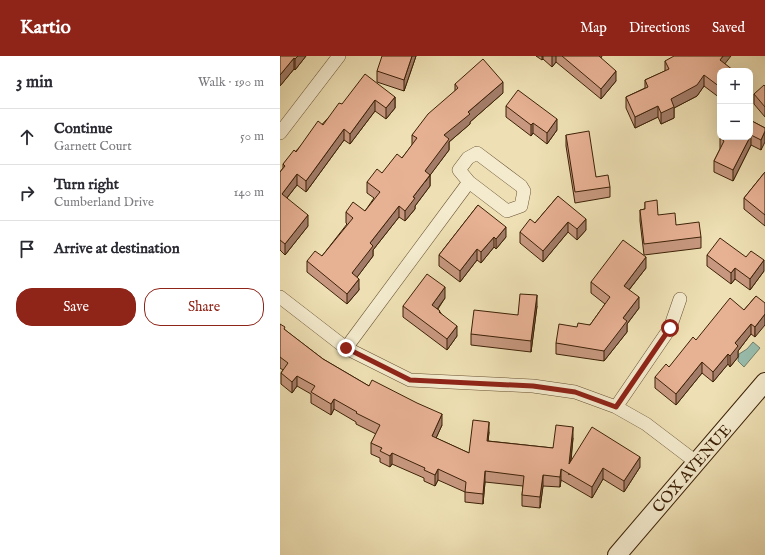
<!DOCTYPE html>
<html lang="en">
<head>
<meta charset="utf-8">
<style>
  :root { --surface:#fff; --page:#f7f7f7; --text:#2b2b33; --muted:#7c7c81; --line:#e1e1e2; --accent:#8f2418 }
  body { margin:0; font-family:"IM FELL English",serif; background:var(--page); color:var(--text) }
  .controls { position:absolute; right:12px; top:12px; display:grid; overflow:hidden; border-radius:8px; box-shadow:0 4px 16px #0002 }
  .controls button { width:36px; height:36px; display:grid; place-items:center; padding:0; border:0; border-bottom:1px solid var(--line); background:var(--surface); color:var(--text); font:20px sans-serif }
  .stop { position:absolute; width:12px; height:12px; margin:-9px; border:3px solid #8f2418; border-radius:50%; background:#fff }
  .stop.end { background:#8f2418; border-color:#fff; box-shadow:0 1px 4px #0008 }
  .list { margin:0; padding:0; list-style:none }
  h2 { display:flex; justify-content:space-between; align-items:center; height:52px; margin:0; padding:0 16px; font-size:17px }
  h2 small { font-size:13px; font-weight:400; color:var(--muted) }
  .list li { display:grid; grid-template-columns:26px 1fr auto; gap:12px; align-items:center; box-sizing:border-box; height:56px; padding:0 16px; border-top:1px solid var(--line) }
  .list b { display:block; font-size:15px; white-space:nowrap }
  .list p { margin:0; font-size:13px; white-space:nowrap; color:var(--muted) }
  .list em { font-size:13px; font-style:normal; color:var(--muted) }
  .actions { display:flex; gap:8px; padding:12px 16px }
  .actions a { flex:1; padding:9px 0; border:1px solid var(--accent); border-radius:16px; text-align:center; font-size:14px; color:var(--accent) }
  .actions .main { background:var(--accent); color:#fff }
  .icon { flex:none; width:22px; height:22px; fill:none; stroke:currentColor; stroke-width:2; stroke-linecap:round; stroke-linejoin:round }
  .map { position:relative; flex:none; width:485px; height:499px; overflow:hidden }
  header { display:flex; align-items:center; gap:24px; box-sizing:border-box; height:56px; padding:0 20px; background:var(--accent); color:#fff }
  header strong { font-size:19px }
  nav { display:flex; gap:22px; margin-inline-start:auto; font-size:14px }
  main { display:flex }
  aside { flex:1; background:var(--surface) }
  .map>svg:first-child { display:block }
  .water { fill:#99bdad; stroke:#747f6b }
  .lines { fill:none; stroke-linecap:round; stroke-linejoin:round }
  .minor-casing { stroke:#695132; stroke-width:14 }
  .secondary-casing { stroke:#3d2107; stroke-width:20 }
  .minor { stroke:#f4ebce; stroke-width:13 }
  .secondary { stroke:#f4ebce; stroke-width:18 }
  .wall { fill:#c7987f; stroke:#3d2107 }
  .shaded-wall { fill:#a27c68; stroke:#3d2107 }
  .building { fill:#e7b194; stroke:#3d2107 }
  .route { stroke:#8f2418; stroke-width:5 }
  .labels { text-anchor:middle; stroke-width:3.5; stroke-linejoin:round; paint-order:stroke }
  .street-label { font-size:16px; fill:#3d2107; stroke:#f4ebce }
</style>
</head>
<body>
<header>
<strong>Kartio</strong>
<nav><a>Map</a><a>Directions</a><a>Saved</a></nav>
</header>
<main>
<aside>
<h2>3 min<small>Walk · 190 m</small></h2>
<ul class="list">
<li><svg class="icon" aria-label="ahead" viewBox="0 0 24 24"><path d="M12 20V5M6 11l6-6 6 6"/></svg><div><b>Continue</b><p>Garnett Court</p></div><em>50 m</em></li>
<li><svg class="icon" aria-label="right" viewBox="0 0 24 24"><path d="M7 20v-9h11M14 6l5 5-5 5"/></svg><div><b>Turn right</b><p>Cumberland Drive</p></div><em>140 m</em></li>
<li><svg class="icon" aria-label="arrive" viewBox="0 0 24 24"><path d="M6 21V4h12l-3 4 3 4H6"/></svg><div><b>Arrive at destination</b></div></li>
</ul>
<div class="actions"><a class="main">Save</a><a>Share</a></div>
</aside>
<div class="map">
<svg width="485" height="499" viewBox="0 0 485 499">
  <rect width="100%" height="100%" fill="#eee0b4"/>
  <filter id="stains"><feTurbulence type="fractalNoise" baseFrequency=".005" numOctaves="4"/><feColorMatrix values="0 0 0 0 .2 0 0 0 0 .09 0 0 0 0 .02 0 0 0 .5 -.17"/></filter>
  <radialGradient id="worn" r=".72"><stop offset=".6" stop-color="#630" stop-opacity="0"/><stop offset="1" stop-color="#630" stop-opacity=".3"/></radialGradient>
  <path class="water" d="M 473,286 L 480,292 L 464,311 L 458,305 L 459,298 L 467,293 Z"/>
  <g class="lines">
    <g class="minor-casing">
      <path id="minor" d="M 0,77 L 59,0
        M 197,97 L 241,130 L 244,135 L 241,150 L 227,155 L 189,126 L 179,114 L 188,102 Z
        M 0,241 L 66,292 L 130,324 L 253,330 L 295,336 L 336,351 L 366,368 L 416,406
        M 66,292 L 189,126
        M 336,351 L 390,272 L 400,243"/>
    </g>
    <g class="secondary-casing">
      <path id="secondary" d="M 337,499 L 485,326"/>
    </g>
    <use href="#minor" class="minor"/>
    <use href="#secondary" class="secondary"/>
  </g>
  <path class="wall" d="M 0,0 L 26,0 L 15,14 L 14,13 L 0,30 Z
    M 136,0 L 124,35 L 97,26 L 97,15 Z
    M 256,0 L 322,0 L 321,2 L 336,25 L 321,43 L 276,6 L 272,11 L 263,3 L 262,4 Z
    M 385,5 L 445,8 L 453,15 L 440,42 L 424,30 L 417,40 L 394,52 L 394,62 L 381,68 L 378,61 L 355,72 L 346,52 L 346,41 L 365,32 L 365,24 L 385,15 Z
    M 175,28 L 223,37 L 190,66 L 190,68 L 169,86 L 169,94 L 150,119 L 150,130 L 135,150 L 135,153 L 125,165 L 119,161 L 93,194 L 93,200 L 77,221 L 79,234 L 67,248 L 27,216 L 27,205 L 42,200 L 67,168 L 66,167 L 66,156 L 85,155 L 94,142 L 87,137 L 87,126 L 102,117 L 122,102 L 132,89 L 132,79 L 175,35 Z
    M 485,30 L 485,61 L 474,48 L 474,38 Z
    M 115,41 L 115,52 L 106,63 L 95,55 L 70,88 L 64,84 L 26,136 L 17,129 L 7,142 L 28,170 L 5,199 L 0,194 L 0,116 L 3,112 L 3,108 L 62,48 Z
    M 226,50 L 277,74 L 267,88 L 253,77 L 251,80 L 226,61 Z
    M 470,64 L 485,72 L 481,94 L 471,89 L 453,125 L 434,116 L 434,105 L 440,93 L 440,82 Z
    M 286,79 L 316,121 L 330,131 L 330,141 L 295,147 L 286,90 Z
    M 485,116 L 485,170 L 464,153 L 464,142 Z
    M 278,140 L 306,174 L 297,184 L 288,176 L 263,206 L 240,187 L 240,176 L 255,167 Z
    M 365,146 L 378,159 L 396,169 L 421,181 L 421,192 L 364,199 L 360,165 L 360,154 L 365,153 Z
    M 198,149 L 226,181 L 216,193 L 214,191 L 201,207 L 197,204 L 180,226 L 159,210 L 159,199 Z
    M 427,199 L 484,215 L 470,234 L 455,223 L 451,228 L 427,210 Z
    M 366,212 L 349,234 L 359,252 L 347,268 L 347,276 L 324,305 L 276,298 L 276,287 L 297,271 L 310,269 L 325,248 L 311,237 L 311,226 Z
    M 476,240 L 475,281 L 471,278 L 458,295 L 458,301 L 450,311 L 448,308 L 433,326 L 422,317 L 396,349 L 375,332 L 375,321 L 389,311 L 416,284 L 464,254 Z
    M 165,242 L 158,253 L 177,280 L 167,294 L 123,261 L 123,250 Z
    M 257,250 L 251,296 L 191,289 L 191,278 L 238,259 Z
    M 0,268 L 5,274 L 43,303 L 89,330 L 162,369 L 156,382 L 189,397 L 209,376 L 208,385 L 273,392 L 293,382 L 291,406 L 360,411 L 344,436 L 323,423 L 312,442 L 281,424 L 280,431 L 263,430 L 260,452 L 242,450 L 242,439 L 243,430 L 205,426 L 203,448 L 185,446 L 185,436 L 158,424 L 155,430 L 144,425 L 144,422 L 112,408 L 110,411 L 100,406 L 100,402 L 91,398 L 91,387 L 96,378 L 76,368 L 76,366 L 54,353 L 51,359 L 31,347 L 31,338 L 17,330 L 12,337 L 1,328 L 1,317 L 3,314 L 0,312 Z"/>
  <path class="shaded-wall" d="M 18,0 L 26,0 L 15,14 L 15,3 Z
    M 132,0 L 136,0 L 124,35 L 124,24 Z
    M 262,0 L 263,0 L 263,3 L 262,4 Z
    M 272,0 L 276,0 L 276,6 L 272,11 Z
    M 443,0 L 451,0 L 440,14 L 440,4 Z
    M 14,2 L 14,13 L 0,30 L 0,19 Z
    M 336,15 L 336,25 L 321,43 L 321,33 Z
    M 424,19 L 424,30 L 417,40 L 394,52 L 394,62 L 381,68 L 381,57 L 391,43 Z
    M 223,26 L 223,37 L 190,66 L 190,68 L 169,86 L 169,94 L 145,126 L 145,115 L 164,79 L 188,56 Z
    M 115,41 L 115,52 L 106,63 L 106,52 Z
    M 95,44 L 95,55 L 70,88 L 70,78 Z
    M 378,50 L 378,61 L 355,72 L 355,61 Z
    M 277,63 L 277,74 L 267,88 L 267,77 Z
    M 253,67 L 253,77 L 251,80 L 251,69 Z
    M 64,73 L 64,84 L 26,136 L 26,125 Z
    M 485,75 L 485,86 L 481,94 L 481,84 Z
    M 471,79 L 471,89 L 453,125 L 453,114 Z
    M 17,118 L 17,129 L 2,148 L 2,138 Z
    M 150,119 L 150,130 L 135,150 L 135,153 L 125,165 L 125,155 L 133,141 Z
    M 119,150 L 119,161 L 93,194 L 93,200 L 72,228 L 72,217 L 90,187 Z
    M 28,159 L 28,170 L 5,199 L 5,188 Z
    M 306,163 L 306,174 L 297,184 L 297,173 Z
    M 288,166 L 288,176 L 263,206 L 263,195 Z
    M 226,171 L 226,181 L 216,193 L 216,183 Z
    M 214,181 L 214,191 L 201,207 L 201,196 Z
    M 197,193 L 197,204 L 180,226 L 180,215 Z
    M 366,201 L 366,212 L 344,240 L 344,230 Z
    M 484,204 L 484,215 L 470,234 L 470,223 Z
    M 455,212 L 455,223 L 451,228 L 451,217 Z
    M 79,223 L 79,234 L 67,248 L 67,238 Z
    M 165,231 L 165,242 L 152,260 L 152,249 Z
    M 257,239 L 257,250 L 251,296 L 251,285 Z
    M 359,241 L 359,252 L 347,268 L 347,276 L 324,305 L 324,295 L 343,262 Z
    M 485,258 L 485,269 L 475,281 L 475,271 Z
    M 471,268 L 471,278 L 458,295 L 458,301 L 450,311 L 450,300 L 455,287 Z
    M 177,270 L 177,280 L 167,294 L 167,283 Z
    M 448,298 L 448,308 L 433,326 L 433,316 Z
    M 422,306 L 422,317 L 396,349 L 396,338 Z
    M 17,320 L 17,330 L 12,337 L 12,326 Z
    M 54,343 L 54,353 L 51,359 L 51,348 Z
    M 162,358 L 162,369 L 152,391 L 152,380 Z
    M 209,366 L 209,376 L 207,395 L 207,385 Z
    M 293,371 L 293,382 L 289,419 L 289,408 Z
    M 112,397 L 112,408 L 110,411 L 110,400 Z
    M 360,401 L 360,411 L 344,436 L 344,425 Z
    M 323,412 L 323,423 L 312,442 L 312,431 Z
    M 158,413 L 158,424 L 155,430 L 155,419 Z
    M 281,413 L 281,424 L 280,431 L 280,421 Z
    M 205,415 L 205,426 L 203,448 L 203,438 Z
    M 263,419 L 263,430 L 260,452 L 260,441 Z"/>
  <path class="building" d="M 0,0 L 18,0 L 15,3 L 14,2 L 0,19 Z
    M 102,0 L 132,0 L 124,24 L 97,15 Z
    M 282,0 L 319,0 L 336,15 L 321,33 Z
    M 394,0 L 443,0 L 440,4 L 453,14 L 452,15 L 440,15 L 440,31 L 424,19 L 417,29 L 391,43 L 394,51 L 381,57 L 378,50 L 355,61 L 346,41 L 368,31 L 365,24 L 389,13 L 385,5 Z
    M 203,3 L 223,26 L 188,56 L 190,58 L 164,79 L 169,83 L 145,115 L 150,119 L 133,141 L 135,142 L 125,155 L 119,150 L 90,187 L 93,190 L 72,217 L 79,223 L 67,238 L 27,205 L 35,195 L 42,200 L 73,162 L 66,156 L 73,146 L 85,155 L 100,136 L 87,126 L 97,113 L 102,117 L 117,98 L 122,102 L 137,82 L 132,79 L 148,58 L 178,32 L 175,28 Z
    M 85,18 L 115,41 L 106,52 L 95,44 L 70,78 L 64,73 L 26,125 L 17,118 L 2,138 L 28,159 L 5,188 L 0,184 L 0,116 L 5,110 L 3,108 L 14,94 L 16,96 L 38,65 L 43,69 L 59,47 L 62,48 Z
    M 484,29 L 485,30 L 485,51 L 474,38 Z
    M 238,34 L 277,63 L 267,77 L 253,67 L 251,69 L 226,50 Z
    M 470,64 L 485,72 L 485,75 L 481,84 L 471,79 L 470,80 Z
    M 309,75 L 316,121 L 328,119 L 330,131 L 295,136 L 286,79 Z
    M 441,81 L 470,81 L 453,114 L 434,105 L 444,85 L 440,82 Z
    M 485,116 L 485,159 L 464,142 Z
    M 278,140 L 306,163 L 297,173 L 288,166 L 263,195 L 240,176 L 250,163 L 255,167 Z
    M 377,144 L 378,159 L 395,157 L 396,169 L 419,166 L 421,181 L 364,188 L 360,154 L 365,153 L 365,146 Z
    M 198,149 L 226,171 L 216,183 L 214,181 L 201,196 L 197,193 L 180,215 L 159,199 Z
    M 440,182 L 466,201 L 471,195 L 484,204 L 470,223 L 455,212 L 451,217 L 427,199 Z
    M 343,184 L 366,201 L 344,230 L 359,241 L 343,262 L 347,265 L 324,295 L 276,287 L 279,268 L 297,271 L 298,267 L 310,269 L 330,241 L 311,226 Z
    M 147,218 L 165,231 L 152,249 L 160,255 L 159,256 L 177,270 L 167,283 L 123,250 Z
    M 240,238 L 257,239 L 251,285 L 191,278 L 194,254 L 238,259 Z
    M 476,240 L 485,247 L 485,258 L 475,271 L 471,268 L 455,287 L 458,290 L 450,300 L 448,298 L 433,316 L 422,306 L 396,338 L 375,321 L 386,308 L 389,311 L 413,281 L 416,284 L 450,242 L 464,254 Z
    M 0,268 L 5,271 L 4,273 L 43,303 L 89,330 L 92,324 L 137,347 L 162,358 L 152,380 L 189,397 L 193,364 L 209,366 L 207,385 L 273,392 L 276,369 L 293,371 L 289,408 L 312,371 L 360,401 L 344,425 L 323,412 L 312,431 L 281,413 L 280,421 L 263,419 L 260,441 L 242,439 L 244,420 L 205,415 L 203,438 L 185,436 L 186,426 L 158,413 L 155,419 L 144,414 L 145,412 L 112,397 L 110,400 L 100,395 L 102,392 L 91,387 L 100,369 L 76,357 L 77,356 L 54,343 L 51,348 L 31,336 L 35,330 L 17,320 L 12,326 L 1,317 L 8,307 L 0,301 Z"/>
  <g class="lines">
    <path class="route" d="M 66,292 L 130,324 L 253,330 L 295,336 L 336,351 L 390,272"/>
  </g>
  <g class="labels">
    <g class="street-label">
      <text transform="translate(411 412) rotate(-49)" y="6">COX AVENUE</text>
    </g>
  </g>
  <rect width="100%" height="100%" filter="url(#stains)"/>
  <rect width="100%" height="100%" fill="url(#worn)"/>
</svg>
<div class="controls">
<button>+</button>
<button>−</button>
</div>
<div class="stop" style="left:390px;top:272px"></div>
<div class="stop end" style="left:66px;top:292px"></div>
</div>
</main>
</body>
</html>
